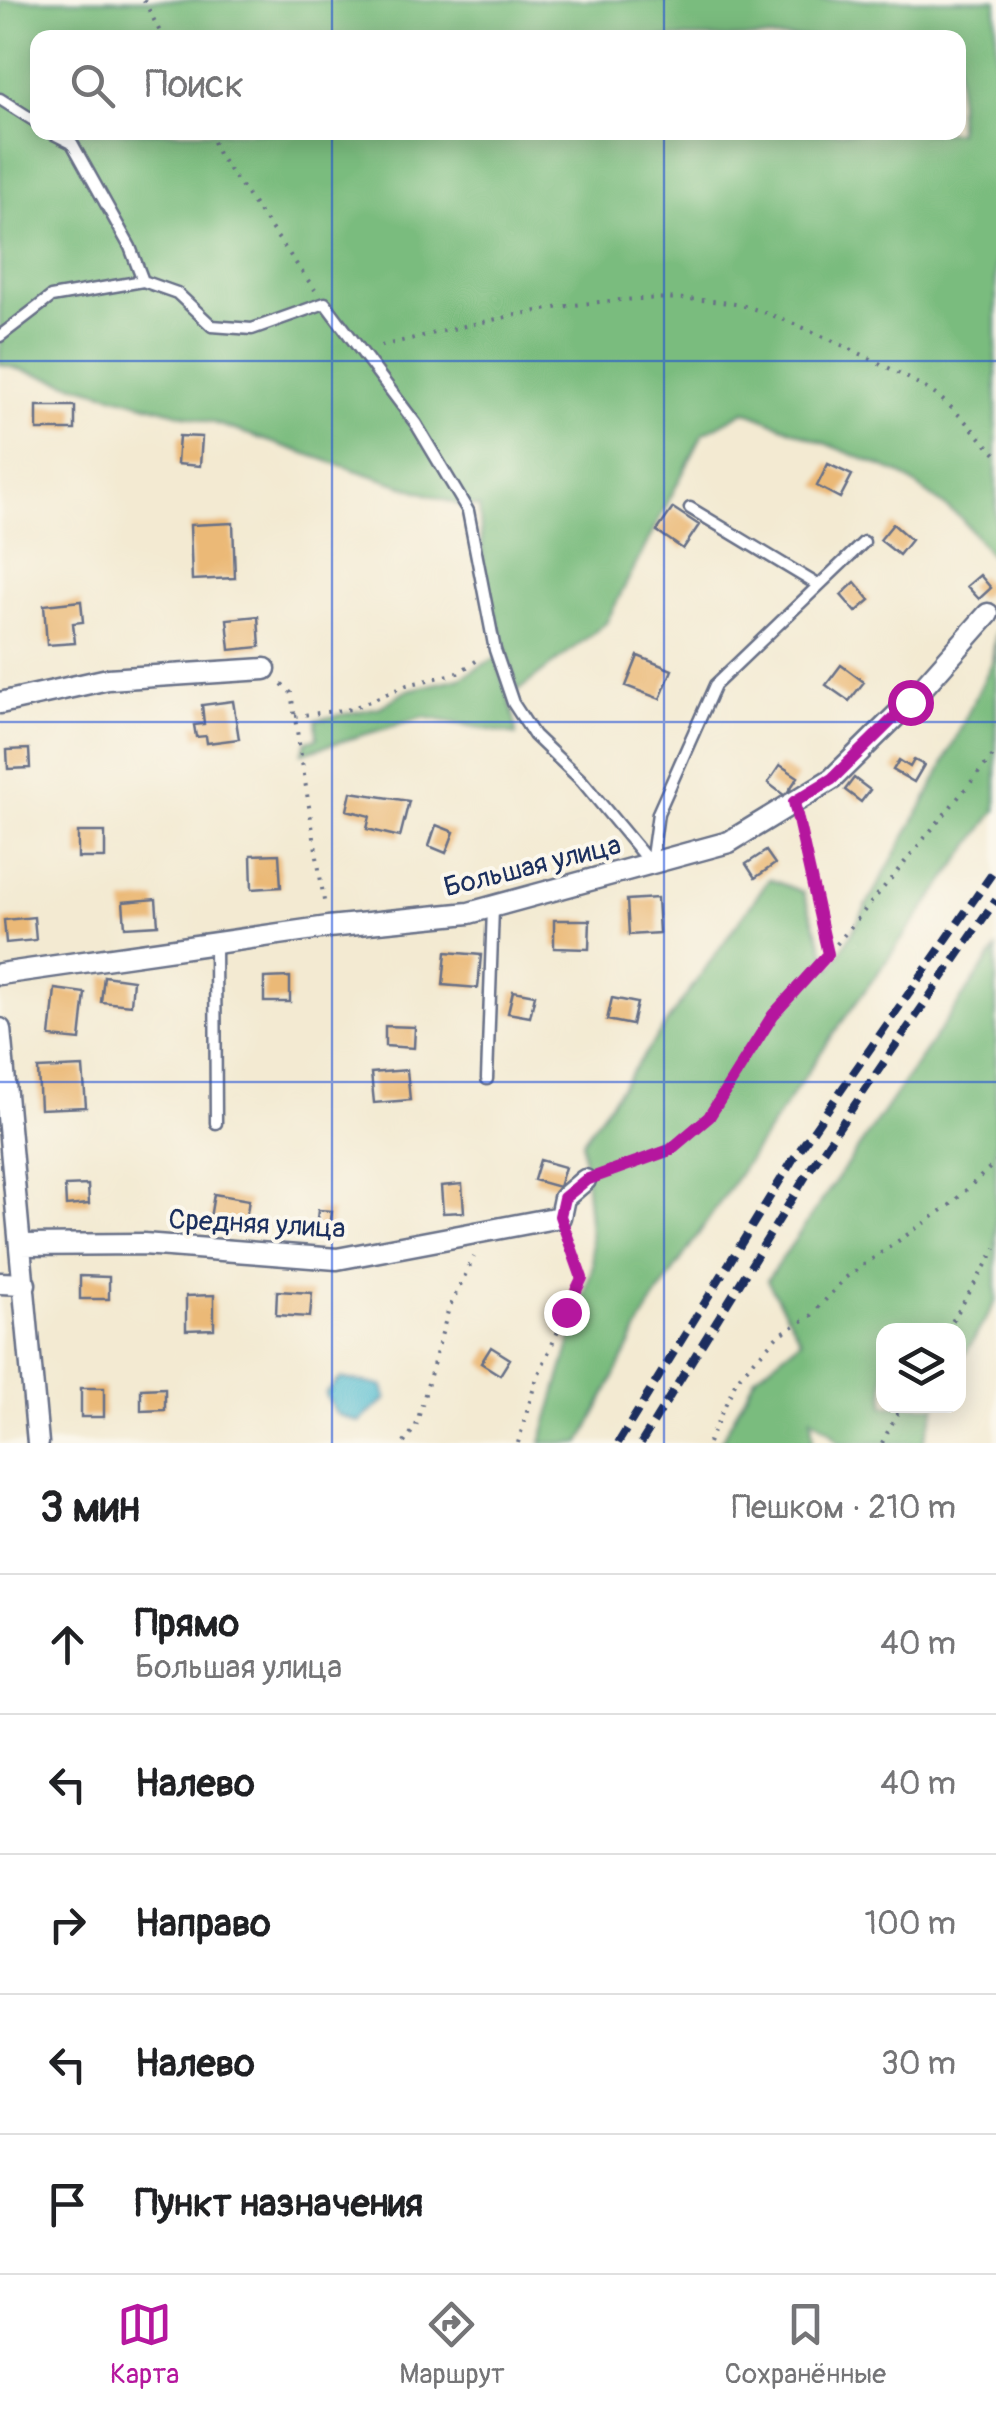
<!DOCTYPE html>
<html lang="ru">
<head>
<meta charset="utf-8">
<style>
  :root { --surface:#fff; --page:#f2f2f2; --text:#202124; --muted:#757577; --line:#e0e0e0; --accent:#b5179e }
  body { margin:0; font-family:Pangolin,sans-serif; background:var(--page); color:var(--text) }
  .controls { position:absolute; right:30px; bottom:30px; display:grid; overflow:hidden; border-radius:20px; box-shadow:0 5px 25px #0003 }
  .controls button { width:90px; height:90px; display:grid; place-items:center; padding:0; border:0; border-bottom:2px solid var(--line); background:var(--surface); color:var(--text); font:50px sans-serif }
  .stop { position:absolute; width:30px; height:30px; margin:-22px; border:8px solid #b5179e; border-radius:50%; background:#fff }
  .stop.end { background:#b5179e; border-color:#fff; box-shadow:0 2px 10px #0008 }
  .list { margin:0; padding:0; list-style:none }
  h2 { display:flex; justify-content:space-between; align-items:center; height:130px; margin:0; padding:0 40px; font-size:42px }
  h2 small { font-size:32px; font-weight:400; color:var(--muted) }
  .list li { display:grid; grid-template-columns:65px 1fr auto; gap:30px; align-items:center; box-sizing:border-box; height:140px; padding:0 40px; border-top:2px solid var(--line) }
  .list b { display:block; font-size:38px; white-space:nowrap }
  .list p { margin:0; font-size:32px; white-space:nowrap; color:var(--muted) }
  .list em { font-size:32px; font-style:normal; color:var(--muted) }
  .icon { flex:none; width:55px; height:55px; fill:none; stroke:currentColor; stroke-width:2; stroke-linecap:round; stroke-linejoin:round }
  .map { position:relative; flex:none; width:996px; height:1443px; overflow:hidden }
  .search { position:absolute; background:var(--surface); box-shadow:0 5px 25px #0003; left:30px; right:30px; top:30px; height:110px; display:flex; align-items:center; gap:25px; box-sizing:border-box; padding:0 35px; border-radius:20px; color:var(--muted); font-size:38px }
  .sheet { height:830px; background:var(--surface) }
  nav { display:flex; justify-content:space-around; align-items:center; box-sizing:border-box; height:140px; border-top:2px solid var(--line); background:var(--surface); font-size:28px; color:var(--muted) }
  nav a { display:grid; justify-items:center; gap:5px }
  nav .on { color:var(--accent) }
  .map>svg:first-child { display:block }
  .forest { fill:#7abc7e; stroke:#4a766e; stroke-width:2.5; fill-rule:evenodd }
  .water { fill:#52bccf; stroke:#367696; stroke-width:2.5 }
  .building { fill:#ebb977 }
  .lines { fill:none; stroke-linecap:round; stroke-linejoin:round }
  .service-casing { stroke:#677087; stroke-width:15 }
  .minor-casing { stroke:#677087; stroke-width:25 }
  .path { stroke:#677087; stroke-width:4; stroke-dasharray:2.5 8; stroke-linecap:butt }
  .service { stroke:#fff; stroke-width:10 }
  .minor { stroke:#fff; stroke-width:20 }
  .rail { stroke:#1b2f5e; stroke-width:8; stroke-dasharray:15 8; stroke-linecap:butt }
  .route { stroke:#b5179e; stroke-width:12 }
  .grid { fill:none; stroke:#1d4ed8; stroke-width:2.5; stroke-opacity:0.55 }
  .labels { text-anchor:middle; stroke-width:8; stroke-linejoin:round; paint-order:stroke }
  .street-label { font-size:28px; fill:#1b2f5e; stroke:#fbf7ec }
</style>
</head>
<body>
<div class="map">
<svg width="996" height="1443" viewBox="0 0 996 1443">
  <rect width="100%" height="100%" fill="#fbf7ec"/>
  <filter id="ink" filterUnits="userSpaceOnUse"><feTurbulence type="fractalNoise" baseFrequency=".01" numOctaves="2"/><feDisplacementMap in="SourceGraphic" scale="20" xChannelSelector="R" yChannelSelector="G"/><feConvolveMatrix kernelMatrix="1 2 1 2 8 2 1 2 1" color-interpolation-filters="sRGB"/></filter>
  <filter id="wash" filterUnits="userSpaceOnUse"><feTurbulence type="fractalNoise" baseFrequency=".0048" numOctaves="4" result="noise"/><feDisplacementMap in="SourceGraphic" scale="40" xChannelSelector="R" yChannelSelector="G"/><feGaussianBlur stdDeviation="2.25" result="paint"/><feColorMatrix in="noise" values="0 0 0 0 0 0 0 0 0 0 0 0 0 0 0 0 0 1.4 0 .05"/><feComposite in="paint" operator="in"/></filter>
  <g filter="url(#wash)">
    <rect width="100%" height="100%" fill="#f3ead2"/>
    <path class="forest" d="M 0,0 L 996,0 L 996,562 L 961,518 L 901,474 L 745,411 L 703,434 L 606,623 L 518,691 L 484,574 L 479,507 L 460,505 L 217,424 L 0,364 ZM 38,38 L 958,38 L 958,132 L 38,132 Z
      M 996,631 L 996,810 L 834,1033 L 650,1306 L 581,1443 L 541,1443 L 593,1265 L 582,1142 L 769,879 L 803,892 L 831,969 L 930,792 L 992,663 Z
      M 497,657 C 501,684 516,709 516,735 L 424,717 L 302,753 L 307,741 L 317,738 L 316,720 L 380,707 L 408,690 L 460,678 Z
      M 996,949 L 996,1301 L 959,1365 L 958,1330 L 884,1330 L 884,1406 L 936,1406 L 923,1443 L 839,1443 L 830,1431 L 811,1418 L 813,1443 L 720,1443 L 755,1377 L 801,1340 L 767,1280 Z"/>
    <path class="water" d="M 341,1378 L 383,1386 L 386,1399 L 359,1422 L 336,1414 L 325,1393 Z"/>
    <g id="blocks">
      <path class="building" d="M 37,406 L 75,406 L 75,430 L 37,430 Z
        M 179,436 L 202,437 L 200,466 L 177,464 Z
        M 828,464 L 852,475 L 840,498 L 817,486 Z
        M 673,508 L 699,525 L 683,549 L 657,531 Z
        M 233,523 L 235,578 L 192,580 L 190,525 Z
        M 893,524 L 911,540 L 899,555 L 880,540 Z
        M 980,575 L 991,588 L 979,599 L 967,586 Z
        M 855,582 L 870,600 L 856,612 L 841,595 Z
        M 81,601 L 83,622 L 73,623 L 75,643 L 47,645 L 44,605 Z
        M 258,616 L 260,647 L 230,650 L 227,619 Z
        M 638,656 L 672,670 L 660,699 L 626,686 Z
        M 841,665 L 864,682 L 849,701 L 826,685 Z
        M 233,701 L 239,739 L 207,743 L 206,736 L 196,737 L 194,725 L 204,724 L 202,705 Z
        M 29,749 L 30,768 L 8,769 L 7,750 Z
        M 899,760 L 910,767 L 914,760 L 924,765 L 914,782 L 893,770 Z
        M 780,765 L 798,777 L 785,796 L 768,783 Z
        M 854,778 L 870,790 L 861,802 L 845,790 Z
        M 351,792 L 409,801 L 400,837 L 367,829 L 370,816 L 347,810 Z
        M 436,825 L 454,832 L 446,853 L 429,846 Z
        M 78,832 L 105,832 L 105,858 L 78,858 Z
        M 766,851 L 775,864 L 755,878 L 746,864 Z
        M 279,854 L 281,887 L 252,889 L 251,855 Z
        M 657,898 L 659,933 L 629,935 L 627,900 Z
        M 156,899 L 158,925 L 125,927 L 123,902 Z
        M 34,917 L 36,940 L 6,943 L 4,920 Z
        M 554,920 L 590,920 L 589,949 L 554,948 Z
        M 446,952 L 481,955 L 478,988 L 443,985 Z
        M 104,976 L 133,980 L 131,1005 L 101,1002 Z
        M 290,977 L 290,1002 L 264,1002 L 264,978 Z
        M 55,989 L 85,993 L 80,1040 L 50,1037 Z
        M 513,991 L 535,995 L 530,1017 L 508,1013 Z
        M 612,998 L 637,1003 L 632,1025 L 607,1020 Z
        M 385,1026 L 415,1027 L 414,1048 L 385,1046 Z
        M 83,1067 L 86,1107 L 40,1109 L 38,1069 Z
        M 407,1070 L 410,1100 L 374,1103 L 371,1073 Z
        M 540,1160 L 565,1167 L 559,1187 L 534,1180 Z
        M 462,1184 L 464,1212 L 443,1213 L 441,1186 Z
        M 88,1185 L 89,1204 L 66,1206 L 65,1186 Z
        M 214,1194 L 249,1200 L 245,1225 L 210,1218 Z
        M 318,1210 L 332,1211 L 329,1238 L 315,1237 Z
        M 80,1276 L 109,1277 L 109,1299 L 80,1299 Z
        M 277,1291 L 312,1293 L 310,1317 L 276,1315 Z
        M 214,1295 L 214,1329 L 186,1330 L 186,1296 Z
        M 491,1347 L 510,1359 L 500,1375 L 481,1363 Z
        M 81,1388 L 104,1388 L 104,1417 L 81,1417 Z
        M 165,1388 L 165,1410 L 141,1411 L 141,1389 Z"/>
    </g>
  </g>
  <g filter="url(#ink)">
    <use href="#blocks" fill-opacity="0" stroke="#677087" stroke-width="2.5"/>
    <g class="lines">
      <g class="service-casing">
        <path id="service" d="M 0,99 L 38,123
          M 50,132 L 72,143 L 130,247 L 143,281
          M 0,336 L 51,297 L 143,281 L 177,293 L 212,326 L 252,329 L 325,303 L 416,424 L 468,511 L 495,650 L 513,703 L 534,735 L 582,781 L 650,863
          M 690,508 L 818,585
          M 651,864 L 658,813 L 715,685 L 864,542
          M 215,944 L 216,1123
          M 487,1079 L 493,908"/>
      </g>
      <g class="minor-casing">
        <path id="minor" d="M 0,703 L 108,679 L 265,669
          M 0,974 L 328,927 L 469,913 L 729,842 L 832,779 L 910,702 L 988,614
          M 0,1029 L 38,1443
          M 20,1245 L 143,1244 L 337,1259 L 560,1217 L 564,1198 L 585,1180
          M 0,1283 L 25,1284"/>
      </g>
      <path class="path" d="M 144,0 L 163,38
        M 209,132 L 218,154 L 315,290
        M 381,346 C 495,319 617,285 735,304 C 773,310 904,372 936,395 C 958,411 977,435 996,454
        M 282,684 L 291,693 L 325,907
        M 295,716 L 351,709 L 407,685 L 458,673 L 479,659
        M 830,952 L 996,752
        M 604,1174 C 713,1139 714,1104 772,1017 C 787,994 810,974 829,954 L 801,825
        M 947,1330 L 996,1248
        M 404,1443 L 416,1426 L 449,1308 L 474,1257
        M 518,1443 L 536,1380 L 582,1278 L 567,1235
        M 708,1443 L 737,1379 L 777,1336 L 811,1316 L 845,1278 L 950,1205 L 996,1162
        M 882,1443 L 901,1406"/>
      <use href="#service" class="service"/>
      <use href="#minor" class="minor"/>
      <path class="rail" d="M 618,1443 L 794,1158 L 996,868
        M 641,1443 L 811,1168 L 996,900"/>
    </g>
  </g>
  <g class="lines" filter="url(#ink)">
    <path class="route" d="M 566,1312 L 582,1278 L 560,1216 L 564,1198 L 586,1180 L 670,1150 L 709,1117 L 773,1015 L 828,954 L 794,802 L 832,779 L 910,702"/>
  </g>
  <path class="grid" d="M 332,0 L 332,38M 664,0 L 664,38M 332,132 L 332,1443M 664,132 L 664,1443M 0,361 L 996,361M 0,722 L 996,722M 0,1082 L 996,1082"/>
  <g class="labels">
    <g class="street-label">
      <text transform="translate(532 865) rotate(-14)" y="10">Большая улица</text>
      <text transform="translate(257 1223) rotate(3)" y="10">Средняя улица</text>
    </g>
  </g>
</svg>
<div class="controls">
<button><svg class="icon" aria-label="layers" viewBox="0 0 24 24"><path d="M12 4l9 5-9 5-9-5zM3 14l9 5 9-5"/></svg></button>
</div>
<div class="stop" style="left:910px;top:702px"></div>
<div class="stop end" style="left:566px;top:1312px"></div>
<div class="search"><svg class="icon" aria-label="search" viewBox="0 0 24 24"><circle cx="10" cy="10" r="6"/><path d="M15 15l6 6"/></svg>Поиск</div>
</div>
<section class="sheet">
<h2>3 мин<small>Пешком · 210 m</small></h2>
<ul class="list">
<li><svg class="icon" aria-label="ahead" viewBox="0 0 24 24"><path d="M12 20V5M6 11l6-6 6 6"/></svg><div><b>Прямо</b><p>Большая улица</p></div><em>40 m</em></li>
<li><svg class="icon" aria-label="left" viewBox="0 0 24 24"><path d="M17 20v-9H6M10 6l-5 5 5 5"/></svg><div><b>Налево</b></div><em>40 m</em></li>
<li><svg class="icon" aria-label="right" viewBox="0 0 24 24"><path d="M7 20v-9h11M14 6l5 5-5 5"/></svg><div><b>Направо</b></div><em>100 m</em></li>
<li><svg class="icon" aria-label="left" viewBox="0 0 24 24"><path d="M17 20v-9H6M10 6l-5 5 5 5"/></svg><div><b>Налево</b></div><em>30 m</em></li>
<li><svg class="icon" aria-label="arrive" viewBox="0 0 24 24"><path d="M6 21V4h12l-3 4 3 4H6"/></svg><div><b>Пункт назначения</b></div></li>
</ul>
</section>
<nav>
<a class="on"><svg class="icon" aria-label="map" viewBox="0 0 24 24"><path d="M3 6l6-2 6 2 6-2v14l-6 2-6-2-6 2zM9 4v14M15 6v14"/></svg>Карта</a>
<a><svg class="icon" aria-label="directions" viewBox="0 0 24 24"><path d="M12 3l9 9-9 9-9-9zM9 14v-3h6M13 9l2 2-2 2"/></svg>Маршрут</a>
<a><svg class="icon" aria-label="saved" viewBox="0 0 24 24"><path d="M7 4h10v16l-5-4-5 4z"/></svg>Сохранённые</a>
</nav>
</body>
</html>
